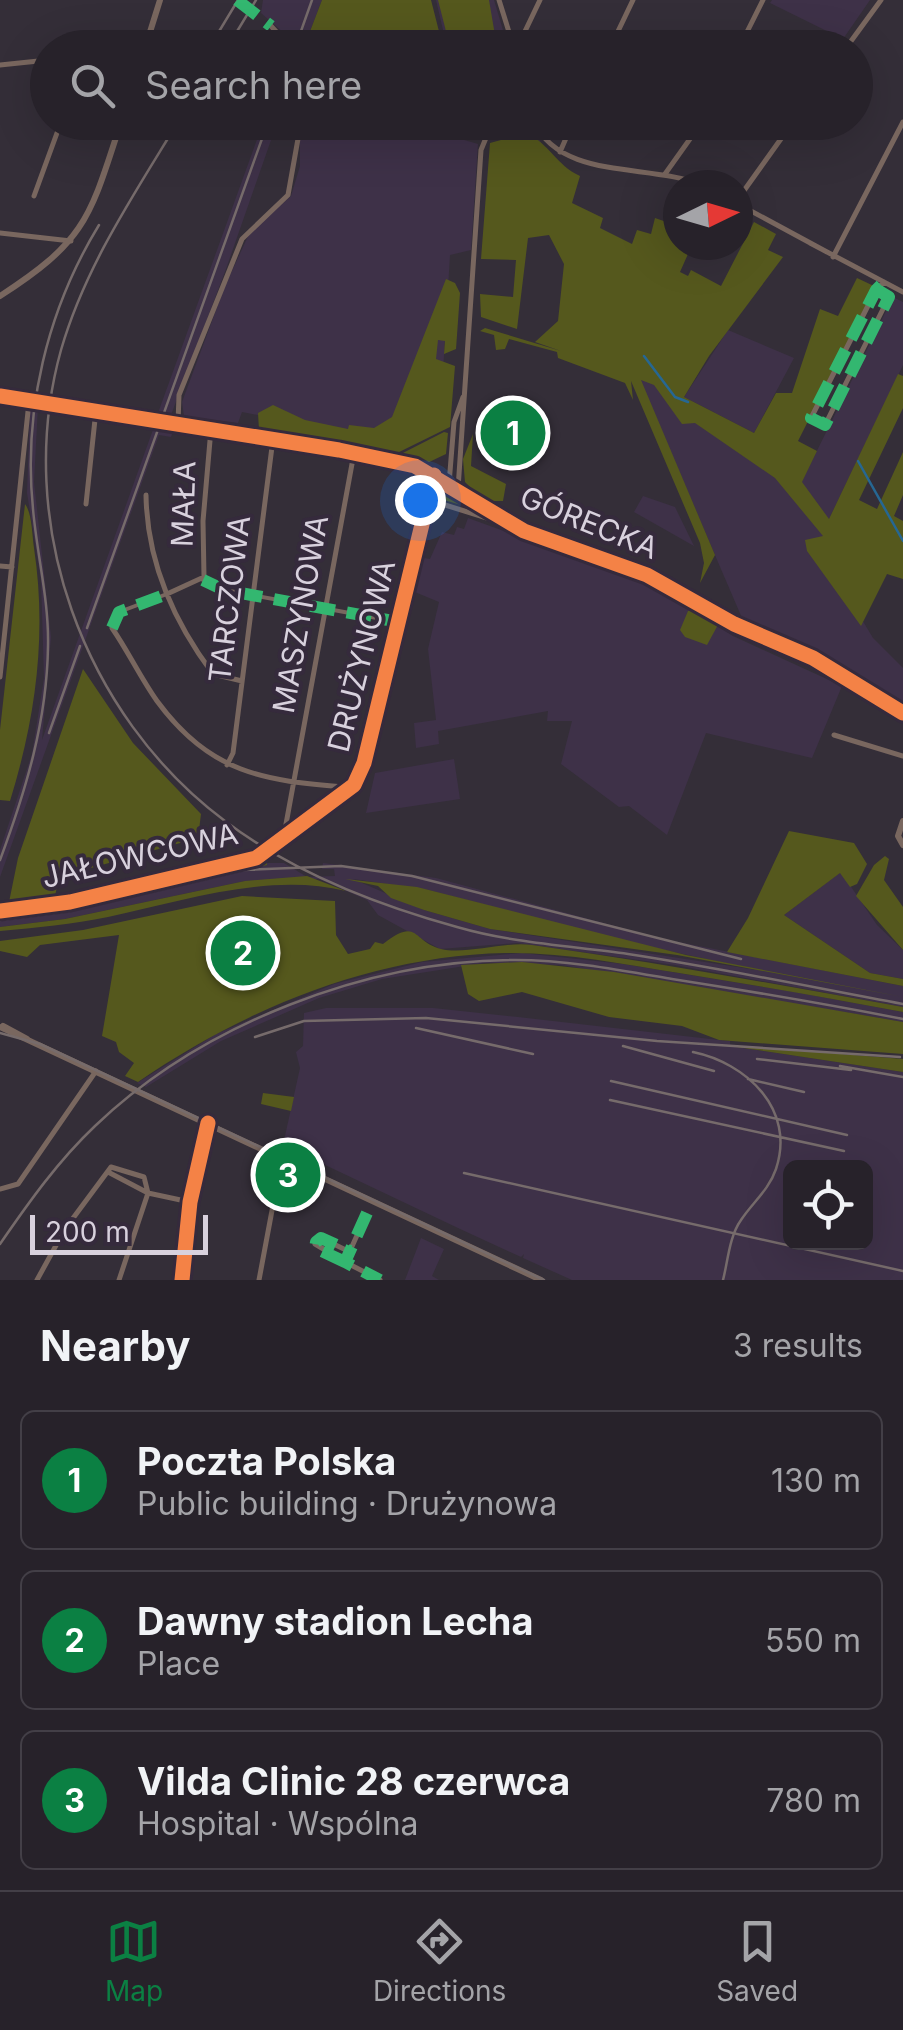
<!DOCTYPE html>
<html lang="en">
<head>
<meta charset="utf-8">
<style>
  :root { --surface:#27222a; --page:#332f36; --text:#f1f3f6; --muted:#a4a4a8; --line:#433f47; --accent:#0b8043 }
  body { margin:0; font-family:Inter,sans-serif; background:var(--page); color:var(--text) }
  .controls { position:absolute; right:30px; bottom:30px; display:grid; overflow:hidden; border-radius:15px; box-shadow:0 10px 40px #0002 }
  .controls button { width:90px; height:90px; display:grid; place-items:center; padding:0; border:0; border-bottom:2px solid var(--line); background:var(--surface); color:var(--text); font:50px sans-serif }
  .compass { position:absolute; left:663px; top:170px; width:90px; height:90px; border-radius:50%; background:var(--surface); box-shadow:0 10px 40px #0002; rotate:85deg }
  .scale { position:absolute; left:30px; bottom:25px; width:178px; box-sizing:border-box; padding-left:10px; border:5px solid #d8d1dd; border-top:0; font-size:28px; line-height:35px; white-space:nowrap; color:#d8d1dd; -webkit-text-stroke:8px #352a3c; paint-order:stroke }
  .you { position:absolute; left:420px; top:500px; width:35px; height:35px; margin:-25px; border:8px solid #fff; border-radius:50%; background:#1a73e8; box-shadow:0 0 0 15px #1a73e833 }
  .badge { display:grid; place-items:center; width:65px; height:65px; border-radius:50%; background:var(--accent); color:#fff; font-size:32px; font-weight:700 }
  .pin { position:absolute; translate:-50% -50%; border:5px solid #fff; box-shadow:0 2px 10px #0006 }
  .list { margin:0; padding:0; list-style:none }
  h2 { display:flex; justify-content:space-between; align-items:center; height:130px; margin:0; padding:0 40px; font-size:42px }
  h2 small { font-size:32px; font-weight:400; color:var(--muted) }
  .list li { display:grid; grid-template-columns:65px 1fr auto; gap:30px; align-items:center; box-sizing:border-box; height:140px; margin:0 20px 20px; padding:0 20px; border:2px solid var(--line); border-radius:15px }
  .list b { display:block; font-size:38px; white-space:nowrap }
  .list p { margin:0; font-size:32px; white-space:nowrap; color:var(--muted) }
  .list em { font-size:32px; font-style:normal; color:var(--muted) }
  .icon { flex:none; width:55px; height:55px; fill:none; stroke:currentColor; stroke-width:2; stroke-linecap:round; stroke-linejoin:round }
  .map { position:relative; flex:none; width:903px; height:1280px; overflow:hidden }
  .search { position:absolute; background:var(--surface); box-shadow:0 10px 40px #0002; left:30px; right:30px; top:30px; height:110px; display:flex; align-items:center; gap:25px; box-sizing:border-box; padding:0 35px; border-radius:55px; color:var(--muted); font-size:38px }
  .sheet { height:610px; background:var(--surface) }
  nav { display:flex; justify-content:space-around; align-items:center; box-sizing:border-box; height:140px; border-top:2px solid var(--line); background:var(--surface); font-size:28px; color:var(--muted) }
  nav a { display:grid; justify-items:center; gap:5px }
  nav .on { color:var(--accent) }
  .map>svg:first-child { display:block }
  .built { fill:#3e3148; fill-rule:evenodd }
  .green { fill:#55581d }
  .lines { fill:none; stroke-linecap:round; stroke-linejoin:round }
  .stream { stroke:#266793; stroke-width:2.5 }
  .minor-tunnel { stroke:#4d4651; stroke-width:5; stroke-dasharray:5 2.5; stroke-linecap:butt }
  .pedestrian { stroke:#79675f; stroke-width:4 }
  .minor { stroke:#79675f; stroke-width:5 }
  .tertiary { stroke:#79675f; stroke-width:6 }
  .tram { stroke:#766b6b; stroke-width:2.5 }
  .rail { stroke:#766b6b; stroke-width:2.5 }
  .quiet { stroke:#33b770; stroke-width:12; stroke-dasharray:25 12; stroke-linecap:butt }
  .cycleway-casing { stroke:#352a3c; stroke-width:21 }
  .cycleway { stroke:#f48246; stroke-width:15 }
  .labels { text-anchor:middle; stroke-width:8; stroke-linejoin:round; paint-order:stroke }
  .street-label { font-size:30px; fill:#d8d1dd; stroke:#352a3c }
</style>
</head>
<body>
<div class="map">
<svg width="903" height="1280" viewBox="0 0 903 1280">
  <rect width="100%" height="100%" fill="#342e38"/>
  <path class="built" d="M 263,0 L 322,0 L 304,47 L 292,47 L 294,42 L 261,13 Z
    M 436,0 L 494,0 L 508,47 L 447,47 Z
    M 772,0 L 870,0 L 843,39 L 770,3 Z
    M 263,123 L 277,123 L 226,269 L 171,415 L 158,413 Z
    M 309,123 L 406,123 L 478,144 L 471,250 L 450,255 L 440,422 L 415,435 L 329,429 L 242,412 L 238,423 L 184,416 L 182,402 L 225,286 L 250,232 L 291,196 L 300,166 L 300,140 Z
    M 496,123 L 531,123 L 666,387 L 802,481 L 893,297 L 903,302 L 903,365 L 829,519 L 858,613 L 873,638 L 903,668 L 903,703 L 812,649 L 742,618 L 639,378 L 523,165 L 507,125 Z
    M 728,330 L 794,358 L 754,433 L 684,397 Z
    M 38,406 L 34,482 L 51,637 L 42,740 L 155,424 L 174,429 L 171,437 L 159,435 L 0,877 L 0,850 L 32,754 L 44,678 L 41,580 L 27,493 L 30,413 L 31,407 Z
    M 643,496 L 675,507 L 694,546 L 634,512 Z
    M 468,518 L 648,583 L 733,636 L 842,686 L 812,758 L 706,733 L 667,835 L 629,806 L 619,807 L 561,764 L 572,721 L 547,721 L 548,711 L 438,731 L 439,744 L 416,748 L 414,723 L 436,720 L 428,649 L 439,602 L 410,590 L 418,557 L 430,559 L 442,532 L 454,535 L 457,527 L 464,529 Z
    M 454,759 L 460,799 L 366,813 L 375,773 Z
    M 267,863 L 284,863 L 307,877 L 335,876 L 334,869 L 322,869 L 323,863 L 436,878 L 663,939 L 903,986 L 903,1007 L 675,965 L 517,943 L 440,949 L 378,915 L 367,900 L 319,879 L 245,881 L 65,919 L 0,927 L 0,917 L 68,908 ZM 353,879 L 428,890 L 637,944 L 757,970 L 490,929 L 424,910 Z
    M 841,872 L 877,925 L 903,950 L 903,979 L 870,973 L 784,915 Z
    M 522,953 L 623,964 L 795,992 L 903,1012 L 903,1022 L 561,965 L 484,963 L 382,979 L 319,998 L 221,1041 L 146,1087 L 137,1083 L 216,1034 L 334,984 L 422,962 Z
    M 326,1008 L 433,1008 L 518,1017 L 719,1040 L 730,1041 L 730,1046 L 903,1072 L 903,1280 L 572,1280 L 523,1258 L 524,1254 L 521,1257 L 458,1228 L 283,1145 L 300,1068 L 296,1052 L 303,1046 L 304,1013 ZM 790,1168 L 866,1168 L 866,1242 L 790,1242 Z
    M 421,1238 L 444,1249 L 432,1276 L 439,1280 L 405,1280 Z"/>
  <path class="green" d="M 322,0 L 431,0 L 443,47 L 304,47 Z
    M 438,0 L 489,0 L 497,47 L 450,47 Z
    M 526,133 C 550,144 556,165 580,176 L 572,203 L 603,218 L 600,228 L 632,244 L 637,230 L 651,234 L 655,218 L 678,226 L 678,245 L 692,245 L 680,272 L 688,276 L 691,270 L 721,286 L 754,222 L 776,234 L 768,250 L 783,257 L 709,356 L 684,397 L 754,433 L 776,393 L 792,393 L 820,309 L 838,316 L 857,278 L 876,287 L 798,441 L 817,451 L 802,482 L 829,519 L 898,374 L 903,376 L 903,408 L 859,500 L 877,509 L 903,452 L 903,495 L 894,516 L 903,521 L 903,579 L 887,574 L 861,626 L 807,551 L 805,540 L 823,536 L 775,478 L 695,423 L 682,424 L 654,385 L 641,380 L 715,555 L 700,583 L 704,563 L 700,543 L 631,381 L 633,400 L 625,383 L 558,358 L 557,352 L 509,339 L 505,349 L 496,350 L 494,335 L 480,331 L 485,328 L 561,351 L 535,342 L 558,321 L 564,264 L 549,235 L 528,238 L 517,329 L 481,317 L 480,294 L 513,297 L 516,260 L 481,259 L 490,143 Z
    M 446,279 L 455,283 L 460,293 L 456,349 L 444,354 L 445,341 L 438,340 L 436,359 L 455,366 L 450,427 L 391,456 L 259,430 L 258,413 L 273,405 L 305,420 L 348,429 L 349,425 L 374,428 L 392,417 Z
    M 444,432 L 448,433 L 446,454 L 425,464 L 395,457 Z
    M 473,434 L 471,466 L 506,484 L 503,501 L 484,501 L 465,482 L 463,459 Z
    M 443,486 L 483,510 L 485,512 L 444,500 L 431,505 L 434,491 Z
    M 25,504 C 32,513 32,534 34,548 C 47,634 36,717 10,801 L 0,800 L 0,730 Z
    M 694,608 L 719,623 L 707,645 L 685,637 L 680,630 L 688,611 Z
    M 83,669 L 133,743 L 201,814 L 198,838 L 59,877 L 54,901 L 8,907 L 18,858 Z
    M 789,831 L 854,843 L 867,864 L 857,884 L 850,887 L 840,873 L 784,915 L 870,973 L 903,979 L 903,986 L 727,952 L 748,918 Z
    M 885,856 L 889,859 L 884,880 L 903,907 L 903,950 L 856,896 L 874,865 Z
    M 266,857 L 267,865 L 68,908 L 0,917 Z
    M 307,876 L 346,891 C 269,872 183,901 108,917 C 73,924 36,928 0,931 L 0,927 L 65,919 L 245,881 Z
    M 345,879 L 417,887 L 686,955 L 903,997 L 677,955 L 490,929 L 424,910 L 391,898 L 378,886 Z
    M 242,896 L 335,901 L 336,935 L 348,954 L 370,949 L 375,942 L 383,944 C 419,916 412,942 441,949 C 466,955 505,941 532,945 C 657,962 779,985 903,1007 L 903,1012 C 828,998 754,985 679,973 C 622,964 564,952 505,953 C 373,956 246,1008 138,1082 L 125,1076 L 134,1063 L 119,1052 L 116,1042 L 102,1036 L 119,935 L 40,945 L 27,957 L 0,951 L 0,941 L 83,930 Z
    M 522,962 L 614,972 L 903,1022 L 903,1054 L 719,1040 L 682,1026 L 609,1017 L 522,992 L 479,1001 L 468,994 L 461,965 Z
    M 730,1045 L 903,1059 L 903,1072 L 730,1046 Z
    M 263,1093 L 294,1097 L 291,1111 L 261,1104 Z"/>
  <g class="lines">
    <path class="stream" d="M 644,356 L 675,397 L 688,402
      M 858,461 L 903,541"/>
    <path class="minor-tunnel" d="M 363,1222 L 367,1213"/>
    <path class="pedestrian" d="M 203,580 L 224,590 L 399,622
      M 112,628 L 119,612 L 167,594"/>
    <path class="minor" d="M 499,0 L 514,48
      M 271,26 L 291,48
      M 517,48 L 540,0
      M 610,48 L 633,0
      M 739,48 L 763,0
      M 846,48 L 881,0
      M 0,65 L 48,60
      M 445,122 L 488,133 L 534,123
      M 534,122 C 562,181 650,163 702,185
      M 560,152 L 573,122
      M 665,174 L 702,122
      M 34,196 L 61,122
      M 738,199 L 793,122
      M 738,204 L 827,252
      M 0,233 L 71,241
      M 810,243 L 903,292
      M 833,257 L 903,122
      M 879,291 L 889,297 L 825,425 L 811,418 L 876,290 L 884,282
      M 178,423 L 179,395 L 242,239 L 288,195 L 301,122
      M 449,484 L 454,422 L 463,397
      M 458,489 L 481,150 L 488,133
      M 146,495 C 147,562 174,622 213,674 L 242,681
      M 86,504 L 96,410
      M 425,513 L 445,505 L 487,518
      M 0,566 L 12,567
      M 167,594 L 204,577 L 203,521 L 211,429
      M 112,628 C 128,651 140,677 157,701 C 210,773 263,781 347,787
      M 0,677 L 29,402
      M 834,735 L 903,756
      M 227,765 L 233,753 L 273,439
      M 284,835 L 354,453
      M 0,911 L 70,902 L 256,858 L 354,785 L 364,763 L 433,478
      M 108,1172 L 148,1193 L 190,1202
      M 0,1189 L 18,1184 L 96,1071
      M 363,1222 L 345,1262 L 380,1280
      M 345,1262 L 315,1244 L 321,1238 L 348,1251
      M 37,1280 L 65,1229 L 111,1167 L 144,1177 L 148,1193
      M 119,1280 L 148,1193
      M 182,1280 L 190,1202 L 208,1123
      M 259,1280 L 282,1157"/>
    <path class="tertiary" d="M 145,48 L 160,0
      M 0,296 C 87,240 90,217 121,122
      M 0,396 L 339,450 L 415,466 L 524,531 L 647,575 L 734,624 L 813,658 L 903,713
      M 903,821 L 898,836 L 903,845
      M 3,1026 L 27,1039
      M 0,1027 L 541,1280"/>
    <path class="tram" d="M 0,1033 L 40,1044 L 544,1280"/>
    <path class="rail" d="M 209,48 L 238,0
      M 227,48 L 256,0
      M 295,48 L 312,0
      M 178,122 C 133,196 85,267 61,350 C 13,522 83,715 225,821 C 291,871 377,905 457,927 C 512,943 571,946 628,954 C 720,968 811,987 903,1004
      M 87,628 L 268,122
      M 49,733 L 80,646
      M 0,860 C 26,790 47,721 48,646 C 49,600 37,555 33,509 C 23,411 47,310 99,225
      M 0,920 L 69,911 L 243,870 L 341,866 L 412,876 L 741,959
      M 416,1028 L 533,1054
      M 255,1037 L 304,1021 L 426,1018 L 657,1041 L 900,1057
      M 623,1046 L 714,1071
      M 693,1052 C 746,1063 796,1109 776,1169 C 769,1190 752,1203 741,1220 C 729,1237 728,1261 723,1280
      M 757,1059 L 851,1070
      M 840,1066 L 903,1077
      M 748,1079 L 804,1092
      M 611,1081 L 847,1135
      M 610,1100 L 844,1151
      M 464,1173 L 903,1271
      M 0,1244 C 29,1202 58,1161 95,1126 C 202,1024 367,960 515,960 C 568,960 620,970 672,979 C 749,991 826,1004 903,1019"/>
    <path class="quiet" d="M 237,0 L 271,26
      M 879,291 L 889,297 L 825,425 L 811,418 L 876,290 L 884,282
      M 203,580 L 224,590 L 399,622
      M 112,628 L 119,612 L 167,594
      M 367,1213 L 345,1262 L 380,1280
      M 345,1262 L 315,1248 L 316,1242 L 321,1238 L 350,1251"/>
    <g class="cycleway-casing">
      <path id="cycleway" d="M 0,396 L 339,450 L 415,466 L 524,531 L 647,575 L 734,624 L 813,658 L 903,713
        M 0,911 L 70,902 L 256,858 L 354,785 L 364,763 L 434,475
        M 182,1280 L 190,1202 L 208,1123"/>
    </g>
    <use href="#cycleway" class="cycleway"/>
  </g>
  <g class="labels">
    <g class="street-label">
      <text transform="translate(184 504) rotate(-88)" y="10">MAŁA</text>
      <text transform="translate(589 523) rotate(22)" y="10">GÓRECKA</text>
      <text transform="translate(230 599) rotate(-83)" y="10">TARCZOWA</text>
      <text transform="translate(301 614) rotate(-80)" y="10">MASZYNOWA</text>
      <text transform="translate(362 656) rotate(-76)" y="10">DRUŻYNOWA</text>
      <text transform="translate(140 856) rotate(-13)" y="10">JAŁOWCOWA</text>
    </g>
  </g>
</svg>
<div class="controls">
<button><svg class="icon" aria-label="locate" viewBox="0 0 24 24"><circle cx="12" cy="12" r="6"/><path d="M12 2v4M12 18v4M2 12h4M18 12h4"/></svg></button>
</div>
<svg class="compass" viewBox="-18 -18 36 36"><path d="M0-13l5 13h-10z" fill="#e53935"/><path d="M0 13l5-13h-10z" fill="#a4a4a8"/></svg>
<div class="scale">200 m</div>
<div class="you"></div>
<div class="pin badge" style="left:513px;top:433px">1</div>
<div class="pin badge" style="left:243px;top:953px">2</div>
<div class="pin badge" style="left:288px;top:1175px">3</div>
<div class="search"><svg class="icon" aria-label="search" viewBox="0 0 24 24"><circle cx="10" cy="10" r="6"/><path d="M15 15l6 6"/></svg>Search here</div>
</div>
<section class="sheet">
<h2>Nearby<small>3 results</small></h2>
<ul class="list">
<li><span class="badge">1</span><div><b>Poczta Polska</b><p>Public building · Drużynowa</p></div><em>130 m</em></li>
<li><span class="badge">2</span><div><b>Dawny stadion Lecha</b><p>Place</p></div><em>550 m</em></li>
<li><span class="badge">3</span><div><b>Vilda Clinic 28 czerwca</b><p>Hospital · Wspólna</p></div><em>780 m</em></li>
</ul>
</section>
<nav>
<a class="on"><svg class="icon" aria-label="map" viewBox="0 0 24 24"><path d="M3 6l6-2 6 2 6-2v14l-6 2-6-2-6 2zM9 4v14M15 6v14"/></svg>Map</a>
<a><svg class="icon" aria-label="directions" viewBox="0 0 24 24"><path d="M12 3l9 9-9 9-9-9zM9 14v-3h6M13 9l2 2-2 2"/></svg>Directions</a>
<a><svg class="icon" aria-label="saved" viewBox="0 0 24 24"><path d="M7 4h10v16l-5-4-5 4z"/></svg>Saved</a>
</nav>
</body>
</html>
